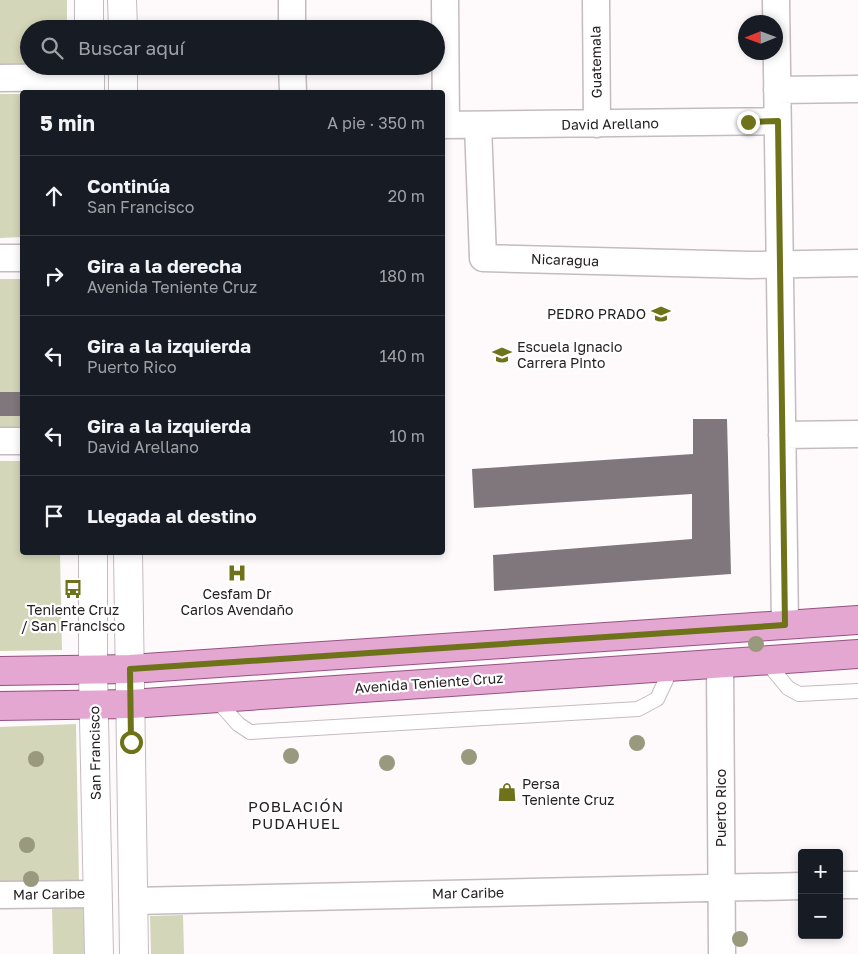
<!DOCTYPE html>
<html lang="es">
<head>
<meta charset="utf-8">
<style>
  :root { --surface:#171b24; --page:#242831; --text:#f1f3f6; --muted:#9ea1a6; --line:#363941 }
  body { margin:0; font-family:"Golos Text",sans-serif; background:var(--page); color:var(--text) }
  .controls { position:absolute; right:15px; bottom:15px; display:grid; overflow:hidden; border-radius:5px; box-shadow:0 2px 8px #0003 }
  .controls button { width:45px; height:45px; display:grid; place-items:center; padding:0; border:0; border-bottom:1px solid var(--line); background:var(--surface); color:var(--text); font:25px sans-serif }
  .compass { position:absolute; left:738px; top:15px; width:45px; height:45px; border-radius:50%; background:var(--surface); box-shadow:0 2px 8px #0003; rotate:269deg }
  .stop { position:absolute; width:15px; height:15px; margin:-11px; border:4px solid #6e7219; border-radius:50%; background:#fff }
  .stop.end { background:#6e7219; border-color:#fff; box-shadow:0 1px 5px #0008 }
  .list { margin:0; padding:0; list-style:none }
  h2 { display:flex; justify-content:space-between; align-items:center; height:65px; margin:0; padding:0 20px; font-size:21px }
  h2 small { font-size:16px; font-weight:400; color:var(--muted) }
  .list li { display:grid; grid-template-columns:32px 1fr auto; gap:15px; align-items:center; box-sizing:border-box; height:80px; padding:0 20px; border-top:1px solid var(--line) }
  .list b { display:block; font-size:19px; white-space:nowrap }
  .list p { margin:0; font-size:16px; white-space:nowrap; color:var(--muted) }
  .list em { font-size:16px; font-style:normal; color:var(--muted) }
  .icon { flex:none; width:28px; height:28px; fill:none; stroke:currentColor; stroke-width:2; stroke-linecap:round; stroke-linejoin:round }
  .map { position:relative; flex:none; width:858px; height:954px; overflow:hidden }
  .search { position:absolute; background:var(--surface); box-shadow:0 2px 8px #0003; left:20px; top:20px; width:425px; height:55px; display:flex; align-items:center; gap:12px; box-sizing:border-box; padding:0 18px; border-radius:28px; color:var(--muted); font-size:19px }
  .panel { position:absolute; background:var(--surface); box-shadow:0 2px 8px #0003; left:20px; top:90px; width:425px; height:465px; border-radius:5px }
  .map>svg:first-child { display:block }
  .green { fill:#d3d6b8 }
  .building { fill:#80777d }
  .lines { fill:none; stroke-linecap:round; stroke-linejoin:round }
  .service-casing { stroke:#c4bbc1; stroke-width:16 }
  .minor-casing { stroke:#c4bbc1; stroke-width:29 }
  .secondary-casing { stroke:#c4bbc1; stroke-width:30 }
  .primary-casing { stroke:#955281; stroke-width:30 }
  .service { stroke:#fff; stroke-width:14 }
  .minor { stroke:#fff; stroke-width:26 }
  .secondary { stroke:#fff; stroke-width:28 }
  .primary { stroke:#e3a7d1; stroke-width:28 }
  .tree { fill:#99997e }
  .route { stroke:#6e7219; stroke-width:6 }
  .labels { text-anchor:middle; stroke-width:4.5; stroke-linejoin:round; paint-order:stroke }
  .street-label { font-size:14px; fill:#252123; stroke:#fff }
  .poi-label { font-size:14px; fill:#252123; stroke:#fff; text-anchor:start }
  .neighbourhood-label { font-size:15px; letter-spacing:1px; fill:#252123; stroke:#fff }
</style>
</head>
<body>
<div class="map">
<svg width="858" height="954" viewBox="0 0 858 954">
  <rect width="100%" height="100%" fill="#fefafc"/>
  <path class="green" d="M 0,0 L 67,0 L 67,29 L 29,29 L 29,66 L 0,68 Z
    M 0,94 L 22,94 L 22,237 L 0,238 Z
    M 0,279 L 22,279 L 22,428 L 0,429 Z
    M 0,461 L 22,461 L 22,552 L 60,553 L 62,650 L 0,651 Z
    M 76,724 L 79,882 L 0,883 L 0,727 Z
    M 87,904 L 87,954 L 53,954 L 52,905 Z
    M 183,915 L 184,954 L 151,954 L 150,916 Z"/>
  <path class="building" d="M 0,392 L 22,392 L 22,416 L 0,416 Z
    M 693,419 L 727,419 L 731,574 L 494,591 L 493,555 L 692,539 L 692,494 L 474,508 L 472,469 L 693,454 Z"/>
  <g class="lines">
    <g class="service-casing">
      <path id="service" d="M 765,660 L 788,688 L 799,694 L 858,691
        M 215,698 L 238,724 L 250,732 L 638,709 L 657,699 L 666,680 L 667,667"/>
    </g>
    <g class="minor-casing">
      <path id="minor" d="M 292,0 L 292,29
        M 445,0 L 446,125
        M 596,0 L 597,124
        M 776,0 L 785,625
        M 292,66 L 293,92
        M 0,78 L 90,77
        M 777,90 L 858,89
        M 442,125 L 777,121
        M 478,125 L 483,258 L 750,265 L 858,263
        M 0,258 L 22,258
        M 782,435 L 858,434
        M 0,441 L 22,441
        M 720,663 L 722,954
        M 839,885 L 858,885
        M 0,895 L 98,894
        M 133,901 L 802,886"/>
    </g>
    <g class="secondary-casing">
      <path id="secondary" d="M 89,0 L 89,29
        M 122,0 L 123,29
        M 90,66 L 90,92
        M 123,66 L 123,92
        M 93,552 L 93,671 L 99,954
        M 128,552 L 134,954"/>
    </g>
    <g class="primary-casing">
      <path id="primary" d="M 0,671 L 130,669 L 858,620
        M 0,706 L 131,704 L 858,654"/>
    </g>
    <use href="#service" class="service"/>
    <use href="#minor" class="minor"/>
    <use href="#secondary" class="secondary"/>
    <use href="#primary" class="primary"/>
  </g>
  <g class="tree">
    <circle cx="756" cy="644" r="8"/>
    <circle cx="637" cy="743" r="8"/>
    <circle cx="291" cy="756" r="8"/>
    <circle cx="469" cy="757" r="8"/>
    <circle cx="36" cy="759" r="8"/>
    <circle cx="387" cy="763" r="8"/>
    <circle cx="27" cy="845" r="8"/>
    <circle cx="31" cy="879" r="8"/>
    <circle cx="740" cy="939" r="8"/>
  </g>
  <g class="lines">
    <path class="route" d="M 131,742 L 130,669 L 785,625 L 778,121 L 748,122"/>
  </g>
  <defs>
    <g id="school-bare" transform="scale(1.5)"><path d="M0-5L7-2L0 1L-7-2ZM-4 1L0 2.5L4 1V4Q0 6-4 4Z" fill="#6e7219" stroke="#fff" stroke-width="2.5" paint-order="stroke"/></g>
    <g id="hospital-bare" transform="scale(1.5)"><path d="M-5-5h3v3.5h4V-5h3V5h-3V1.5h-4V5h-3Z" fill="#6e7219" stroke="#fff" stroke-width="2.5" paint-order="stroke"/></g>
    <g id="bus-bare" transform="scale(1.5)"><path d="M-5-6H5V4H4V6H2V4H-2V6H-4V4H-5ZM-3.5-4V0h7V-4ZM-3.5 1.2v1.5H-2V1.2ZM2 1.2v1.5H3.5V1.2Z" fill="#6e7219" stroke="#fff" stroke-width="2.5" paint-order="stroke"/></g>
    <g id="shop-bare" transform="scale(1.5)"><path d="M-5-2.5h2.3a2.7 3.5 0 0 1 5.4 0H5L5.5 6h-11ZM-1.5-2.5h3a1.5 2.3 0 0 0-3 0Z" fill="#6e7219" stroke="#fff" stroke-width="2.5" paint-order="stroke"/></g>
  </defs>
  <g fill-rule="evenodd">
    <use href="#school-bare" x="661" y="314"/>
    <use href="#school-bare" x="502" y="355"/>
    <use href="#hospital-bare" x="237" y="573"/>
    <use href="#bus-bare" x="73" y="589"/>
    <use href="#shop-bare" x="507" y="792"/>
  </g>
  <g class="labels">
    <g class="street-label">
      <text transform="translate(596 62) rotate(-91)" y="5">Guatemala</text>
      <text transform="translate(610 124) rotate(-1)" y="5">David Arellano</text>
      <text transform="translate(565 260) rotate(2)" y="5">Nicaragua</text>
      <text transform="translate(429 683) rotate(-4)" y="5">Avenida Teniente Cruz</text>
      <text transform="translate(95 753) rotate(-91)" y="5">San Francisco</text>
      <text transform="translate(721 808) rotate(-90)" y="5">Puerto Rico</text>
      <text transform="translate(468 893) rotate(-1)" y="5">Mar Caribe</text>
      <text transform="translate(49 894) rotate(-1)" y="5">Mar Caribe</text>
    </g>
    <g class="poi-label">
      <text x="646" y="319" text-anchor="end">PEDRO PRADO</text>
      <text x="517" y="352">Escuela Ignacio<tspan x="517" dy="16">Carrera Pinto</tspan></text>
      <text x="237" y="599" text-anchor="middle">Cesfam Dr<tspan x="237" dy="16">Carlos Avendaño</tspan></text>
      <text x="73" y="615" text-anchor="middle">Teniente Cruz<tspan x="73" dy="16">/ San Francisco</tspan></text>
      <text x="522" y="789">Persa<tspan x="522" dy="16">Teniente Cruz</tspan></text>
    </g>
    <g class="neighbourhood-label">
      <text x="296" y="812">POBLACIÓN<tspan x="296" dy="17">PUDAHUEL</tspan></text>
    </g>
  </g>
</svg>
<div class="controls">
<button>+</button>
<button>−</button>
</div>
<svg class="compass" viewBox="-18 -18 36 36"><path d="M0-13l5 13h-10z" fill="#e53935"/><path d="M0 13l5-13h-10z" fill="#9ea1a6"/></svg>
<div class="stop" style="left:131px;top:742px"></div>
<div class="stop end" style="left:748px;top:122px"></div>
<div class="search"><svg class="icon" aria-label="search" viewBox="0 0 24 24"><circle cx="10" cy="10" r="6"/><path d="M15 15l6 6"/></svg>Buscar aquí</div>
<section class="panel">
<h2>5 min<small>A pie · 350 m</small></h2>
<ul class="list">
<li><svg class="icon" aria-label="ahead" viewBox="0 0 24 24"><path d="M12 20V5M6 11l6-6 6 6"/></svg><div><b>Continúa</b><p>San Francisco</p></div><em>20 m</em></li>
<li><svg class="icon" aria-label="right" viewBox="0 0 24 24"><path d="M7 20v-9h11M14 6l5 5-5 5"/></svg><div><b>Gira a la derecha</b><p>Avenida Teniente Cruz</p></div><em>180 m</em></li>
<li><svg class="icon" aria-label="left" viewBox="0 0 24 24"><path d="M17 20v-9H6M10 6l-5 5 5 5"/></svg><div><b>Gira a la izquierda</b><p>Puerto Rico</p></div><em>140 m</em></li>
<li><svg class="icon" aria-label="left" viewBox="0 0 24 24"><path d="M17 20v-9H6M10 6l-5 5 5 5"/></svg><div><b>Gira a la izquierda</b><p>David Arellano</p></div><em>10 m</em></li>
<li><svg class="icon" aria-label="arrive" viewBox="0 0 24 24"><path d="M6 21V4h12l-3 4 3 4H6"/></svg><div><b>Llegada al destino</b></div></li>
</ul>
</section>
</div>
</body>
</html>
